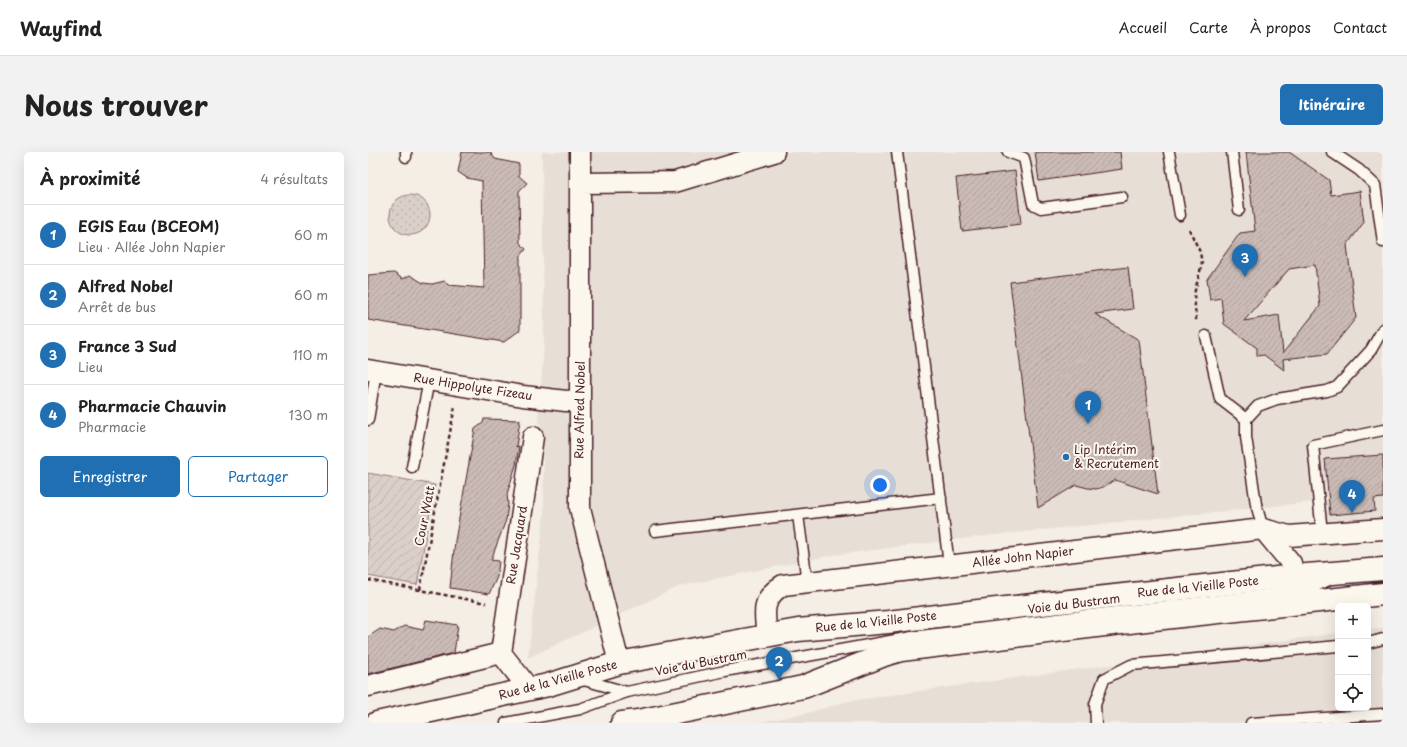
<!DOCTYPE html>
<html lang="fr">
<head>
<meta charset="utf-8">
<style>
  :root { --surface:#fff; --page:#f2f2f2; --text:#222; --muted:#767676; --line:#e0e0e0; --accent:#1f6fb2 }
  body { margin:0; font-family:"Playpen Sans",sans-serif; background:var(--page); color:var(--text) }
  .controls { position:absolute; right:12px; bottom:12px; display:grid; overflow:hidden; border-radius:6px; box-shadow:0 4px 16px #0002 }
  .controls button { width:36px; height:36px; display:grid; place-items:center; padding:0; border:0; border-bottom:1px solid var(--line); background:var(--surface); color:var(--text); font:20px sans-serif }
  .you { position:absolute; left:512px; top:333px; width:14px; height:14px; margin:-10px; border:3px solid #fff; border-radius:50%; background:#1a73e8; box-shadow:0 0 0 6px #1a73e833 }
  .badge { display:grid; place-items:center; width:26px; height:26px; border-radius:50%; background:var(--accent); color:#fff; font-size:13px; font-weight:700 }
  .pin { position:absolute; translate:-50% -33px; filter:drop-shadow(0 1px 2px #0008) }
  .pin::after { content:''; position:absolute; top:21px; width:14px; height:12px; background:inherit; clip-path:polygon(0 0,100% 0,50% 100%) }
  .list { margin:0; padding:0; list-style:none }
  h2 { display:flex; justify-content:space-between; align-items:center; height:52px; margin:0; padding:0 16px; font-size:17px }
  h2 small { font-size:13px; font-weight:400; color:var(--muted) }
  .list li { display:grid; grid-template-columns:26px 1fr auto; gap:12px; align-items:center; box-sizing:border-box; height:60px; padding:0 16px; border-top:1px solid var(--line) }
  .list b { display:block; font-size:15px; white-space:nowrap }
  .list p { margin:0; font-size:13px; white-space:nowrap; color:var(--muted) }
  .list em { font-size:13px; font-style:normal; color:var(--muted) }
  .actions { display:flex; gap:8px; padding:12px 16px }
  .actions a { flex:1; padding:9px 0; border:1px solid var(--accent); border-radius:6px; text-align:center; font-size:14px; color:var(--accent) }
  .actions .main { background:var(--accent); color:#fff }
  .icon { flex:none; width:22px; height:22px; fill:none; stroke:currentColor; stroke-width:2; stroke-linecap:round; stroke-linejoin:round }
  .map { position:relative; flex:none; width:1015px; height:571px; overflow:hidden; border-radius:6px }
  header { display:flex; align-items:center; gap:24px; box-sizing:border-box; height:56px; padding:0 20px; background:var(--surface); border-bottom:1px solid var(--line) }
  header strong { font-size:19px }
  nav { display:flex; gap:22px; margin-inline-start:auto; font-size:14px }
  .intro { display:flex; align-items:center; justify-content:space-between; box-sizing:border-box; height:96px; padding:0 24px }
  h1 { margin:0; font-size:28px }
  .button { padding:10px 18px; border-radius:6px; background:var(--accent); color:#fff; font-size:14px; font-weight:700 }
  main { display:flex; gap:24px; padding:0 24px }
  aside { flex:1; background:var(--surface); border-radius:6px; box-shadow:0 4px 16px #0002 }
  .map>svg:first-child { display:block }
  .built { fill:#e7dfd6 }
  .park { fill:url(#park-dots); stroke:#92787a }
  .garden { fill:url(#garden-furrows); stroke:#92787a }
  .building { fill:url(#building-hatch); stroke:#4a1f2b; fill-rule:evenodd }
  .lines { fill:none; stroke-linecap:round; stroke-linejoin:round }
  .lane-casing { stroke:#4a1f2b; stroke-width:13 }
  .street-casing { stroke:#4a1f2b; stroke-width:23 }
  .secondary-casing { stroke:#4a1f2b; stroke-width:25 }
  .path { stroke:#4a1f2b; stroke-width:2.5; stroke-dasharray:4 3; stroke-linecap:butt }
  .lane { stroke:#fbf7ec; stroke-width:10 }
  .street { stroke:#fbf7ec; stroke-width:20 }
  .secondary { stroke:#fbf7ec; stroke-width:22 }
  .poi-dot { fill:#1f6fb2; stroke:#fbf7ec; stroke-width:1.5 }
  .labels { text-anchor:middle; stroke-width:4; stroke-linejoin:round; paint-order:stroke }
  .street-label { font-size:12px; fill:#4a1f2b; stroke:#fbf7ec }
  .poi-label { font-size:12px; fill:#4a1f2b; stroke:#fbf7ec; text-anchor:start }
</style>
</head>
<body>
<header>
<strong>Wayfind</strong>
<nav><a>Accueil</a><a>Carte</a><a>À propos</a><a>Contact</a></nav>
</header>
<div class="intro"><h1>Nous trouver</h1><a class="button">Itinéraire</a></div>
<main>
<aside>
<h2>À proximité<small>4 résultats</small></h2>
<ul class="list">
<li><span class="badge">1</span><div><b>EGIS Eau (BCEOM)</b><p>Lieu · Allée John Napier</p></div><em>60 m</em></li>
<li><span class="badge">2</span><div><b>Alfred Nobel</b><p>Arrêt de bus</p></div><em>60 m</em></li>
<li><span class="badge">3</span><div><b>France 3 Sud</b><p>Lieu</p></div><em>110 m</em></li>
<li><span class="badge">4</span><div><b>Pharmacie Chauvin</b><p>Pharmacie</p></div><em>130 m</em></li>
</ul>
<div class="actions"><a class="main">Enregistrer</a><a>Partager</a></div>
</aside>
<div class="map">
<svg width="1015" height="571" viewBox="0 0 1015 571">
  <defs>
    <pattern id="park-dots" width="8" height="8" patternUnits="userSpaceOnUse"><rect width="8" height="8" fill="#dbd0c9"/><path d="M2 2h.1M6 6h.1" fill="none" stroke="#bdb2ad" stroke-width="1.8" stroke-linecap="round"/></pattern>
    <pattern id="garden-furrows" width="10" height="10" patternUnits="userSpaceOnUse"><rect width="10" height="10" fill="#dbd0c9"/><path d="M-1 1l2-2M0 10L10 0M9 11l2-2" fill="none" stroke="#bdb2ad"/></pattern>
    <pattern id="building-hatch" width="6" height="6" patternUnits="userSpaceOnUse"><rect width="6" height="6" fill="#cabbb6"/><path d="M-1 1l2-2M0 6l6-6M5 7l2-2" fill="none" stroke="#afa09d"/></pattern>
  </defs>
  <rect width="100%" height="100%" fill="#f4eee4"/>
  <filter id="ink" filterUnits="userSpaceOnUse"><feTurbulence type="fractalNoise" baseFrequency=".025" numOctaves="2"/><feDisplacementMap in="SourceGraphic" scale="8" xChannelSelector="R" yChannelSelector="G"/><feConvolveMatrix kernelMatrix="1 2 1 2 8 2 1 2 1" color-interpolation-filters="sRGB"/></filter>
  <g filter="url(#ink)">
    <path class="built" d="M 174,0 L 1015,0 L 1015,370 L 947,374 L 944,350 L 617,384 L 466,403 L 312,434 L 160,506 L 176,363 L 175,280 L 170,267 L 176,195 Z
      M 1015,476 L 1015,571 L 388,571 L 439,561 L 481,549 L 970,481 L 970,556 L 1000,556 L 1000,477 Z"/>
    <path class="park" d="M22 63a20 20 0 1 1 40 0a20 20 0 1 1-40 0Z"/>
    <path class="garden" d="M 0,321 L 67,333 L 49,433 L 0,424 Z"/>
    <path class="building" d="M 94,0 L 122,0 L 127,7 L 151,12 L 151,24 L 159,31 L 151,39 L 152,91 L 158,97 L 152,105 L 152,178 L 136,190 L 0,168 L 0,123 L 26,121 L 35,127 L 42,123 L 55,131 L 64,132 L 77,129 L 80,133 L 116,136 L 114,29 L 99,26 L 90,20 Z
      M 667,0 L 752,0 L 754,17 L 671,29 Z
      M 878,0 L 921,0 L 961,28 L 963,43 L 992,39 L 996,70 L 979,93 L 988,166 L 959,202 L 915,207 L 916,218 L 896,203 L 889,204 L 889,196 L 856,172 L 853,146 L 842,148 L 839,127 L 872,81 L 887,79 ZM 947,113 L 952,154 L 915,201 L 911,163 L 876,169 L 921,117 Z
      M 647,19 L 653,72 L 594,79 L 588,26 Z
      M 760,115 L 765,157 L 727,162 L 771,188 L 790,342 L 747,328 L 735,335 L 728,337 L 720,336 L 708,333 L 670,356 L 642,130 Z
      M 116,267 L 152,268 L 148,295 L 151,294 L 148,313 L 139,342 L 140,352 L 138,368 L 123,408 L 131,409 L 129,425 L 121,442 L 82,436 L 87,389 L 107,277 L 115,271 Z
      M 1015,303 L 1015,346 L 1006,347 L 1007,359 L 962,363 L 957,307 Z
      M 58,468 L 90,473 L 86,501 L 0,522 L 0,485 L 12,477 L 26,480 L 36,474 L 55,478 Z"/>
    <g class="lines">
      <g class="lane-casing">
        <path id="lane" d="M 529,0 L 581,413
          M 640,0 L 656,6 L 665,52 L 673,56 L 754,45
          M 801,0 L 812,63
          M 864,0 L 871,58
          M 964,0 L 991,18 L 1007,33 L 1015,90
          M 38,5 L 38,0
          M 838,184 L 852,247 L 878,267
          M 0,268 L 8,219
          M 44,315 L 61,228
          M 430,363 L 439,430
          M 895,377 L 888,352 L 878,285 L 878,267 L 890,254 L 909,247 L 959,239 L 969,235 L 1003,198 L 1015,177
          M 287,379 L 573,346
          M 954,381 L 945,293 L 1015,278
          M 1000,491 L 1015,487
          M 212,527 L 259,540
          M 138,571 L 212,557 L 259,540 L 357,519 L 544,485 L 722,463 L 939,438 L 961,428
          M 728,571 L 727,552 L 736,527 L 763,513 L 970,494
          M 883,571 L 1015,562"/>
      </g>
      <g class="street-casing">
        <path id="street" d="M 212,0 L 212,356 L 251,511
          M 213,31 L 307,30 L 406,0
          M 0,218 L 155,244 L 198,249 L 211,248
          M 895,377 L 923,411 L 926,424
          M 399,483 C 396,461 393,446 415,433 L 895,377 L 921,384 L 1015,377
          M 133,501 L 165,285
          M 0,534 L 133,501 L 161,537"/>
      </g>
      <g class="secondary-casing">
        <path id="secondary" d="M 9,571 L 180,533 L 251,511 L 430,478 L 520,470 L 602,460 L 926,424 L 1015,417
          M 254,571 L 270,569 L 435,535 L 516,503 L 533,498 L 786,467 L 1015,442"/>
      </g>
      <path class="path" d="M 821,77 L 832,100 L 834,112 L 826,142 L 828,167 L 829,170
        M 0,428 L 118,451
        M 52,438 L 87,254"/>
      <use href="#lane" class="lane"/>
      <use href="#street" class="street"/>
      <use href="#secondary" class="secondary"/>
    </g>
  </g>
  <circle class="poi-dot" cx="698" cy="305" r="4"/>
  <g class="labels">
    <g class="street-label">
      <text transform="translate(105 235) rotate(9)" y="4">Rue Hippolyte Fizeau</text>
      <text transform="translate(212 258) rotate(-89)" y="4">Rue Alfred Nobel</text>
      <text transform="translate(57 364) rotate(-79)" y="4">Cour Watt</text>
      <text transform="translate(149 393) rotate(-81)" y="4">Rue Jacquard</text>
      <text transform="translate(655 405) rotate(-7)" y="4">Allée John Napier</text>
      <text transform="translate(830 435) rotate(-6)" y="4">Rue de la Vieille Poste</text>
      <text transform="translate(706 452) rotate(-7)" y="4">Voie du Bustram</text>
      <text transform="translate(508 470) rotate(-6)" y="4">Rue de la Vieille Poste</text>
      <text transform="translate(333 511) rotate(-11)" y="4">Voie du Bustram</text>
      <text transform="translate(190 528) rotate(-15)" y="4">Rue de la Vieille Poste</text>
    </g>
    <g class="poi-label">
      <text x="706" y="302">Lip Intérim<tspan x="706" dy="14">&amp; Recrutement</tspan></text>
    </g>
  </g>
</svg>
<div class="controls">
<button>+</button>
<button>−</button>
<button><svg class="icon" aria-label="locate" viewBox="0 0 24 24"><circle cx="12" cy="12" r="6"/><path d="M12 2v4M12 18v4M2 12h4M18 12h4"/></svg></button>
</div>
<div class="you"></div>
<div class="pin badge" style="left:720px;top:272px">1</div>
<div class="pin badge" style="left:411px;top:528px">2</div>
<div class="pin badge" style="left:877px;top:125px">3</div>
<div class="pin badge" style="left:984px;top:361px">4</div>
</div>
</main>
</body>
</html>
